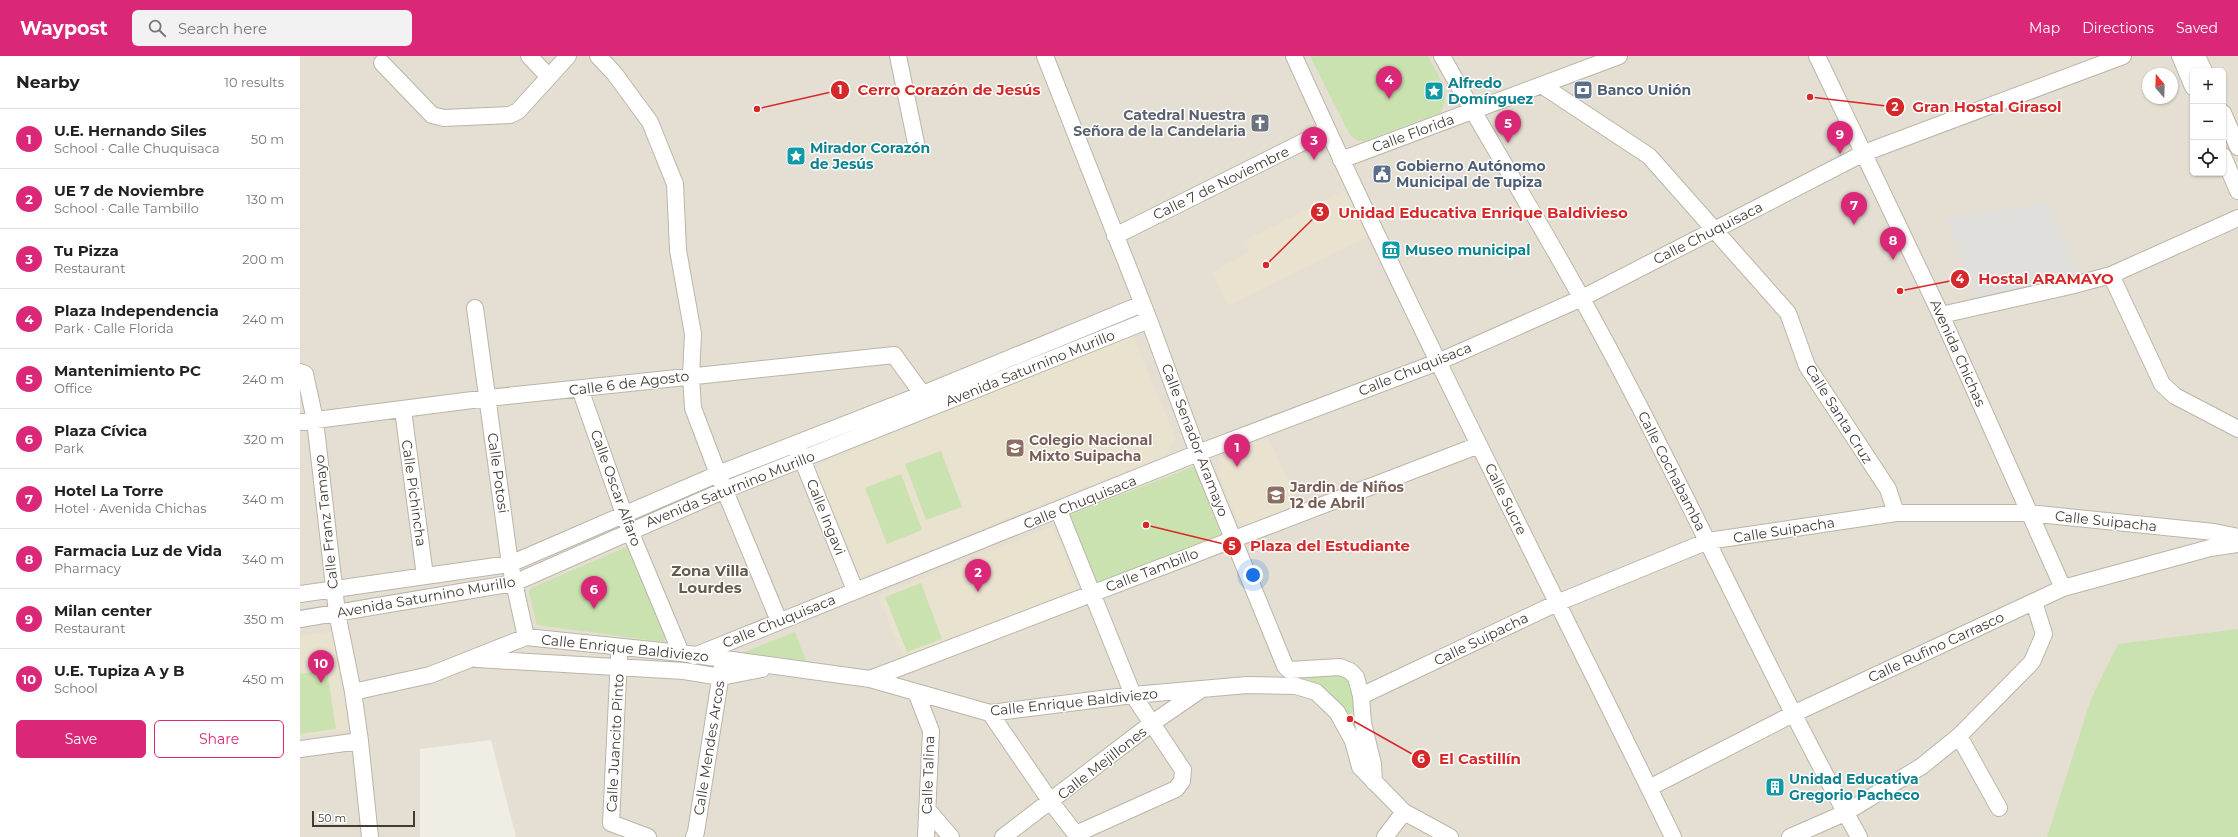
<!DOCTYPE html>
<html lang="en">
<head>
<meta charset="utf-8">
<style>
  :root { --surface:#fff; --page:#f2f2f2; --text:#222; --muted:#767676; --line:#e0e0e0; --accent:#db2777 }
  body { margin:0; font-family:Montserrat,sans-serif; background:var(--page); color:var(--text) }
  .controls { position:absolute; right:12px; top:12px; display:grid; overflow:hidden; border-radius:6px; box-shadow:0 1px 3px #0004 }
  .controls button { width:36px; height:36px; display:grid; place-items:center; padding:0; border:0; border-bottom:1px solid var(--line); background:var(--surface); color:var(--text); font:20px sans-serif }
  .compass { position:absolute; left:1842px; top:12px; width:36px; height:36px; border-radius:50%; background:var(--surface); box-shadow:0 1px 3px #0004; rotate:341deg }
  .scale { position:absolute; left:12px; bottom:10px; width:103px; box-sizing:border-box; padding-left:4px; border:2px solid #423d34; border-top:0; font-size:11px; line-height:14px; white-space:nowrap; color:#423d34; -webkit-text-stroke:3px #fff; paint-order:stroke }
  .you { position:absolute; left:953px; top:519px; width:14px; height:14px; margin:-10px; border:3px solid #fff; border-radius:50%; background:#1a73e8; box-shadow:0 0 0 6px #1a73e833 }
  .badge { display:grid; place-items:center; width:26px; height:26px; border-radius:50%; background:var(--accent); color:#fff; font-size:13px; font-weight:700 }
  .pin { position:absolute; translate:-50% -33px; filter:drop-shadow(0 1px 2px #0008) }
  .pin::after { content:''; position:absolute; top:21px; width:14px; height:12px; background:inherit; clip-path:polygon(0 0,100% 0,50% 100%) }
  .list { margin:0; padding:0; list-style:none }
  h2 { display:flex; justify-content:space-between; align-items:center; height:52px; margin:0; padding:0 16px; font-size:17px }
  h2 small { font-size:13px; font-weight:400; color:var(--muted) }
  .list li { display:grid; grid-template-columns:26px 1fr auto; gap:12px; align-items:center; box-sizing:border-box; height:60px; padding:0 16px; border-top:1px solid var(--line) }
  .list b { display:block; font-size:15px; white-space:nowrap }
  .list p { margin:0; font-size:13px; white-space:nowrap; color:var(--muted) }
  .list em { font-size:13px; font-style:normal; color:var(--muted) }
  .actions { display:flex; gap:8px; padding:12px 16px }
  .actions a { flex:1; padding:9px 0; border:1px solid var(--accent); border-radius:6px; text-align:center; font-size:14px; color:var(--accent) }
  .actions .main { background:var(--accent); color:#fff }
  .icon { flex:none; width:22px; height:22px; fill:none; stroke:currentColor; stroke-width:2; stroke-linecap:round; stroke-linejoin:round }
  .map { position:relative; flex:none; width:1938px; height:781px; overflow:hidden }
  header { display:flex; align-items:center; gap:24px; box-sizing:border-box; height:56px; padding:0 20px; background:var(--accent); color:#fff }
  header strong { font-size:19px }
  nav { display:flex; gap:22px; margin-inline-start:auto; font-size:14px }
  .search { width:280px; height:36px; background:var(--page); display:flex; align-items:center; gap:10px; box-sizing:border-box; padding:0 14px; border-radius:6px; color:var(--muted); font-size:15px }
  main { display:flex }
  aside { flex:1; background:var(--surface) }
  .map>svg:first-child { display:block }
  .residential { fill:#e4dfd2; fill-rule:evenodd }
  .education { fill:#e9e2cf }
  .green { fill:#cae2b0 }
  .parking { fill:#e1dfdc }
  .lines { fill:none; stroke-linecap:round; stroke-linejoin:round }
  .minor-casing { stroke:#bbb5a8; stroke-width:18 }
  .minor { stroke:#fff; stroke-width:16 }
  .labels { text-anchor:middle; stroke-width:3; stroke-linejoin:round; paint-order:stroke }
  .culture-label { font-size:14px; font-weight:bold; fill:#0d838f; stroke:#fff; text-anchor:start }
  .service-label { font-size:14px; font-weight:bold; fill:#4e5e75; stroke:#fff; text-anchor:start }
  .worship-label { font-size:14px; font-weight:bold; fill:#5b616d; stroke:#fff; text-anchor:end }
  .street-label { font-size:14px; fill:#423d34; stroke:#fff }
  .education-label { font-size:14px; font-weight:bold; fill:#785e54; stroke:#fff; text-anchor:start }
  .neighbourhood-label { font-size:15px; font-weight:bold; fill:#645b4d; stroke:#fff }
  .leader { fill:none; stroke:#d62828; stroke-width:1.5 }
  .callout-dot { fill:#d62828; stroke:#fff; stroke-width:1.5 }
  .mark-label { font-size:12px; text-anchor:middle; font-weight:bold; fill:#fff }
  .callout-label { font-size:15px; text-anchor:middle; font-weight:bold; fill:#d62828; stroke:#fff; stroke-width:3; stroke-linejoin:round; paint-order:stroke }
</style>
</head>
<body>
<header>
<strong>Waypost</strong>
<div class="search"><svg class="icon" aria-label="search" viewBox="0 0 24 24"><circle cx="10" cy="10" r="6"/><path d="M15 15l6 6"/></svg>Search here</div>
<nav><a>Map</a><a>Directions</a><a>Saved</a></nav>
</header>
<main>
<aside>
<h2>Nearby<small>10 results</small></h2>
<ul class="list">
<li><span class="badge">1</span><div><b>U.E. Hernando Siles</b><p>School · Calle Chuquisaca</p></div><em>50 m</em></li>
<li><span class="badge">2</span><div><b>UE 7 de Noviembre</b><p>School · Calle Tambillo</p></div><em>130 m</em></li>
<li><span class="badge">3</span><div><b>Tu Pizza</b><p>Restaurant</p></div><em>200 m</em></li>
<li><span class="badge">4</span><div><b>Plaza Independencia</b><p>Park · Calle Florida</p></div><em>240 m</em></li>
<li><span class="badge">5</span><div><b>Mantenimiento PC</b><p>Office</p></div><em>240 m</em></li>
<li><span class="badge">6</span><div><b>Plaza Cívica</b><p>Park</p></div><em>320 m</em></li>
<li><span class="badge">7</span><div><b>Hotel La Torre</b><p>Hotel · Avenida Chichas</p></div><em>340 m</em></li>
<li><span class="badge">8</span><div><b>Farmacia Luz de Vida</b><p>Pharmacy</p></div><em>340 m</em></li>
<li><span class="badge">9</span><div><b>Milan center</b><p>Restaurant</p></div><em>350 m</em></li>
<li><span class="badge">10</span><div><b>U.E. Tupiza A y B</b><p>School</p></div><em>450 m</em></li>
</ul>
<div class="actions"><a class="main">Save</a><a>Share</a></div>
</aside>
<div class="map">
<svg width="1938" height="781" viewBox="0 0 1938 781">
  <rect width="100%" height="100%" fill="#f0ede4"/>
  <path class="residential" d="M 0,0 L 1938,0 L 1938,781 L 216,781 L 191,684 L 120,693 L 120,781 L 0,781 ZM 1893,15 L 1923,15 L 1923,117 L 1893,117 ZM 1848,18 L 1872,18 L 1872,42 L 1848,42 Z"/>
  <path class="education" d="M 1045,134 L 1068,181 L 928,250 L 912,216 L 949,196 L 944,185 Z
    M 832,278 L 876,383 L 864,400 L 561,521 L 514,411 Z
    M 968,381 L 999,448 L 948,468 L 938,465 L 916,413 L 919,401 Z
    M 753,470 L 778,533 L 604,603 L 578,540 Z
    M 36,575 L 49,674 L 0,680 L 0,580 Z"/>
  <path class="green" d="M 1010,0 L 1128,0 C 1137,19 1153,37 1140,57 L 1065,85 L 1058,85 L 1050,79 Z
    M 641,395 L 662,451 L 626,464 L 605,408 Z
    M 895,410 L 922,480 L 796,529 L 769,459 Z
    M 601,418 L 622,474 L 587,488 L 565,432 Z
    M 324,492 L 328,493 L 366,580 L 364,586 L 237,569 L 229,536 L 231,532 Z
    M 621,527 L 642,583 L 607,596 L 585,541 Z
    M 1938,573 L 1938,781 L 1747,781 L 1791,643 L 1818,588 Z
    M 495,576 L 506,605 L 442,597 Z
    M 27,614 L 36,673 L 0,678 L 0,618 Z
    M 1024,616 L 1048,620 L 1056,642 L 1052,657 L 1054,669 L 1067,706 L 1045,659 L 976,625 Z"/>
  <path class="parking" d="M 1748,147 L 1782,221 L 1678,244 L 1645,162 Z"/>
  <g class="lines">
    <g class="minor-casing">
      <path id="minor" d="M 229,0 L 249,21
        M 298,0 L 314,17 L 350,66 L 375,128 L 378,194 L 393,278 L 391,320 L 393,352 L 418,418 L 479,565
        M 598,0 L 616,87
        M 745,0 L 849,264 L 898,397 L 985,610 L 989,614 L 1040,611 L 1050,615 L 1056,621 L 1061,640 L 1063,667 L 1073,708 L 1074,726
        M 994,0 C 1113,264 1246,521 1373,781
        M 1142,0 C 1187,82 1237,161 1282,243 C 1380,419 1461,605 1559,781
        M 1517,0 L 1641,259 L 1763,532
        M 1880,0 L 1893,31
        M 1897,0 L 1904,15
        M 82,7 L 132,59 L 144,62 L 210,59 L 218,55 L 268,0
        M 1243,30 L 1349,100 L 1488,257 L 1507,310 L 1588,433 L 1596,457
        M 1923,57 L 1938,91
        M 1923,100 L 1938,135
        M 1041,104 L 1319,0
        M 815,180 L 1027,74
        M 1811,219 L 1862,328 L 1875,340 L 1938,373
        M 175,252 L 210,508 L 226,581
        M 1641,259 L 1770,230 L 1811,219 L 1938,162
        M 0,316 L 5,318 L 15,364 L 37,557 L 53,636 L 60,685 L 70,781
        M 280,333 L 330,475 L 381,597
        M 103,354 L 125,520
        M 0,366 L 188,342 L 594,299 L 629,347
        M 498,393 L 555,534
        M 759,455 L 833,639 L 883,714 L 882,725 L 876,733 L 776,778
        M 0,538 L 210,508 L 418,418 L 623,338 L 842,248
        M 0,563 L 214,527 L 425,434 L 849,264
        M 394,600 L 898,397 L 1138,306 L 1282,242 L 1564,97 L 1823,0
        M 319,601 L 311,767 L 348,781
        M 177,603 L 384,615 L 421,621 L 462,613
        M 570,623 L 1179,389
        M 53,636 L 130,619 L 226,581 L 381,597 L 570,623 L 690,657 L 833,639 L 947,629 L 996,630 L 1016,636 L 1037,656 L 1053,685 L 1060,711 L 1104,756 L 1150,781
        M 616,636 L 631,675 L 626,781
        M 1061,640 L 1257,547 L 1408,485 L 1596,457 L 1728,457 L 1914,476 L 1938,481
        M 690,657 L 751,746 L 778,781
        M 1659,680 L 1699,752
        M 0,693 L 60,685
        M 1349,732 L 1493,658 L 1763,532 L 1910,492 L 1938,488
        M 627,753 L 651,781
        M 394,781 L 396,776 L 422,611
        M 703,781 L 851,668 L 899,635
        M 1085,781 L 1104,756
        M 1490,781 L 1545,757 L 1622,710 L 1659,680 L 1732,606 L 1744,578 L 1734,546"/>
    </g>
    <use href="#minor" class="minor"/>
  </g>
  <defs>
    <g id="bank-square" transform="scale(1)"><rect x="-9" y="-9" width="18" height="18" rx="4" fill="#5c6f8a" stroke="#fff"/><path d="M-6-4H6V4H-6ZM0-2.3a2.3 2.3 0 1 0 0 4.6a2.3 2.3 0 1 0 0-4.6Z" fill="#fff"/></g>
    <g id="sight-square" transform="scale(1)"><rect x="-9" y="-9" width="18" height="18" rx="4" fill="#0f9aa8" stroke="#fff"/><path d="M0-6L1.8-2.2L6-1.7L2.9 1.2L3.7 5.4L0 3.3L-3.7 5.4L-2.9 1.2L-6-1.7L-1.8-2.2Z" fill="#fff"/></g>
    <g id="church-square" transform="scale(1)"><rect x="-9" y="-9" width="18" height="18" rx="4" fill="#6b7280" stroke="#fff"/><path d="M-1.2-6h2.4v3.5h3.3v2.4h-3.3V6h-2.4V-.1h-3.3v-2.4h3.3Z" fill="#fff"/></g>
    <g id="civic-square" transform="scale(1)"><rect x="-9" y="-9" width="18" height="18" rx="4" fill="#5c6f8a" stroke="#fff"/><path d="M-.6-6.5H3V-4.5H.6V-3L4-1V1h2V6H-6V1h2V-1L-.6-3ZM-1.2 2.5V6h2.4V2.5Z" fill="#fff"/></g>
    <g id="museum-square" transform="scale(1)"><rect x="-9" y="-9" width="18" height="18" rx="4" fill="#0f9aa8" stroke="#fff"/><path d="M0-6L6-3V-2H-6V-3ZM-5-1h2V3h-2ZM-1-1h2V3h-2ZM3-1h2V3H3ZM-6 4H6V6H-6Z" fill="#fff"/></g>
    <g id="school-square" transform="scale(1)"><rect x="-9" y="-9" width="18" height="18" rx="4" fill="#8d6e63" stroke="#fff"/><path d="M0-5L7-2L0 1L-7-2ZM-4 1L0 2.5L4 1V4Q0 6-4 4Z" fill="#fff"/></g>
    <g id="building-square" transform="scale(1)"><rect x="-9" y="-9" width="18" height="18" rx="4" fill="#0f9aa8" stroke="#fff"/><path d="M-4-6H4V6H1V3H-1V6H-4ZM-2.5-4.3h1.7v1.8h-1.7ZM.8-4.3h1.7v1.8H.8ZM-2.5-1h1.7V.8h-1.7ZM.8-1h1.7V.8H.8Z" fill="#fff"/></g>
  </defs>
  <g fill-rule="evenodd">
    <use href="#bank-square" x="1283" y="34"/>
    <use href="#sight-square" x="1134" y="35"/>
    <use href="#church-square" x="960" y="67"/>
    <use href="#sight-square" x="496" y="100"/>
    <use href="#civic-square" x="1082" y="118"/>
    <use href="#museum-square" x="1091" y="194"/>
    <use href="#school-square" x="715" y="392"/>
    <use href="#school-square" x="976" y="439"/>
    <use href="#building-square" x="1475" y="731"/>
  </g>
  <g class="labels">
    <g class="culture-label">
      <text x="1148" y="32">Alfredo<tspan x="1148" dy="16">Domínguez</tspan></text>
      <text x="510" y="97">Mirador Corazón<tspan x="510" dy="16">de Jesús</tspan></text>
      <text x="1105" y="199">Museo municipal</text>
      <text x="1489" y="728">Unidad Educativa<tspan x="1489" dy="16">Gregorio Pacheco</tspan></text>
    </g>
    <g class="service-label">
      <text x="1297" y="39">Banco Unión</text>
      <text x="1096" y="115">Gobierno Autónomo<tspan x="1096" dy="16">Municipal de Tupiza</tspan></text>
    </g>
    <g class="worship-label">
      <text x="946" y="64">Catedral Nuestra<tspan x="946" dy="16">Señora de la Candelaria</tspan></text>
    </g>
    <g class="street-label">
      <text transform="translate(1113 77) rotate(-20)" y="5">Calle Florida</text>
      <text transform="translate(921 127) rotate(-26)" y="5">Calle 7 de Noviembre</text>
      <text transform="translate(1408 177) rotate(-27)" y="5">Calle Chuquisaca</text>
      <text transform="translate(1658 297) rotate(66)" y="5">Avenida Chichas</text>
      <text transform="translate(730 312) rotate(-22)" y="5">Avenida Saturnino Murillo</text>
      <text transform="translate(1115 313) rotate(-22)" y="5">Calle Chuquisaca</text>
      <text transform="translate(329 327) rotate(-7)" y="5">Calle 6 de Agosto</text>
      <text transform="translate(1539 358) rotate(58)" y="5">Calle Santa Cruz</text>
      <text transform="translate(895 384) rotate(69)" y="5">Calle Senador Aramayo</text>
      <text transform="translate(1372 415) rotate(63)" y="5">Calle Cochabamba</text>
      <text transform="translate(198 417) rotate(82)" y="5">Calle Potosi</text>
      <text transform="translate(316 432) rotate(70)" y="5">Calle Oscar Alfaro</text>
      <text transform="translate(430 433) rotate(-22)" y="5">Avenida Saturnino Murillo</text>
      <text transform="translate(114 437) rotate(82)" y="5">Calle Pichincha</text>
      <text transform="translate(1206 443) rotate(64)" y="5">Calle Sucre</text>
      <text transform="translate(780 446) rotate(-22)" y="5">Calle Chuquisaca</text>
      <text transform="translate(526 461) rotate(68)" y="5">Calle Ingavi</text>
      <text transform="translate(1806 465) rotate(6)" y="5">Calle Suipacha</text>
      <text transform="translate(26 466) rotate(-96)" y="5">Calle Franz Tamayo</text>
      <text transform="translate(1484 474) rotate(-9)" y="5">Calle Suipacha</text>
      <text transform="translate(852 514) rotate(-21)" y="5">Calle Tambillo</text>
      <text transform="translate(126 541) rotate(-10)" y="5">Avenida Saturnino Murillo</text>
      <text transform="translate(479 565) rotate(-22)" y="5">Calle Chuquisaca</text>
      <text transform="translate(1181 583) rotate(-26)" y="5">Calle Suipacha</text>
      <text transform="translate(1636 591) rotate(-25)" y="5">Calle Rufino Carrasco</text>
      <text transform="translate(325 592) rotate(6)" y="5">Calle Enrique Baldiviezo</text>
      <text transform="translate(774 646) rotate(-6)" y="5">Calle Enrique Baldiviezo</text>
      <text transform="translate(315 687) rotate(-87)" y="5">Calle Juancito Pinto</text>
      <text transform="translate(409 692) rotate(-81)" y="5">Calle Mendes Arcos</text>
      <text transform="translate(802 707) rotate(-38)" y="5">Calle Mejillones</text>
      <text transform="translate(628 719) rotate(-88)" y="5">Calle Talina</text>
    </g>
    <g class="education-label">
      <text x="729" y="389">Colegio Nacional<tspan x="729" dy="16">Mixto Suipacha</tspan></text>
      <text x="990" y="436">Jardin de Niños<tspan x="990" dy="16">12 de Abril</tspan></text>
    </g>
    <g class="neighbourhood-label">
      <text x="410" y="520">Zona Villa<tspan x="410" dy="17">Lourdes</tspan></text>
    </g>
  </g>
  <path class="leader" d="M457 53L540 34M1510 41L1595 51M966 209L1020 156M1600 235L1660 223M846 469L932 490M1050 663L1121 703"/>
  <g class="callout-dot">
    <circle cx="457" cy="53" r="4"/>
    <circle cx="1510" cy="41" r="4"/>
    <circle cx="966" cy="209" r="4"/>
    <circle cx="1600" cy="235" r="4"/>
    <circle cx="846" cy="469" r="4"/>
    <circle cx="1050" cy="663" r="4"/>
    <circle cx="540" cy="34" r="10"/>
    <circle cx="1595" cy="51" r="10"/>
    <circle cx="1020" cy="156" r="10"/>
    <circle cx="1660" cy="223" r="10"/>
    <circle cx="932" cy="490" r="10"/>
    <circle cx="1121" cy="703" r="10"/>
  </g>
  <g class="mark-label">
    <text x="540" y="38">1</text>
    <text x="1595" y="55">2</text>
    <text x="1020" y="160">3</text>
    <text x="1660" y="227">4</text>
    <text x="932" y="494">5</text>
    <text x="1121" y="707">6</text>
  </g>
  <g class="callout-label">
    <text x="649" y="39">Cerro Corazón de Jesús</text>
    <text x="1687" y="56">Gran Hostal Girasol</text>
    <text x="1183" y="162">Unidad Educativa Enrique Baldivieso</text>
    <text x="1746" y="228">Hostal ARAMAYO</text>
    <text x="1030" y="495">Plaza del Estudiante</text>
    <text x="1180" y="708">El Castillín</text>
  </g>
</svg>
<div class="controls">
<button>+</button>
<button>−</button>
<button><svg class="icon" aria-label="locate" viewBox="0 0 24 24"><circle cx="12" cy="12" r="6"/><path d="M12 2v4M12 18v4M2 12h4M18 12h4"/></svg></button>
</div>
<svg class="compass" viewBox="-18 -18 36 36"><path d="M0-13l5 13h-10z" fill="#e53935"/><path d="M0 13l5-13h-10z" fill="#767676"/></svg>
<div class="scale">50 m</div>
<div class="you"></div>
<div class="pin badge" style="left:937px;top:411px">1</div>
<div class="pin badge" style="left:678px;top:536px">2</div>
<div class="pin badge" style="left:1014px;top:104px">3</div>
<div class="pin badge" style="left:1089px;top:43px">4</div>
<div class="pin badge" style="left:1208px;top:87px">5</div>
<div class="pin badge" style="left:294px;top:553px">6</div>
<div class="pin badge" style="left:1554px;top:169px">7</div>
<div class="pin badge" style="left:1593px;top:204px">8</div>
<div class="pin badge" style="left:1540px;top:98px">9</div>
<div class="pin badge" style="left:21px;top:627px">10</div>
</div>
</main>
</body>
</html>
